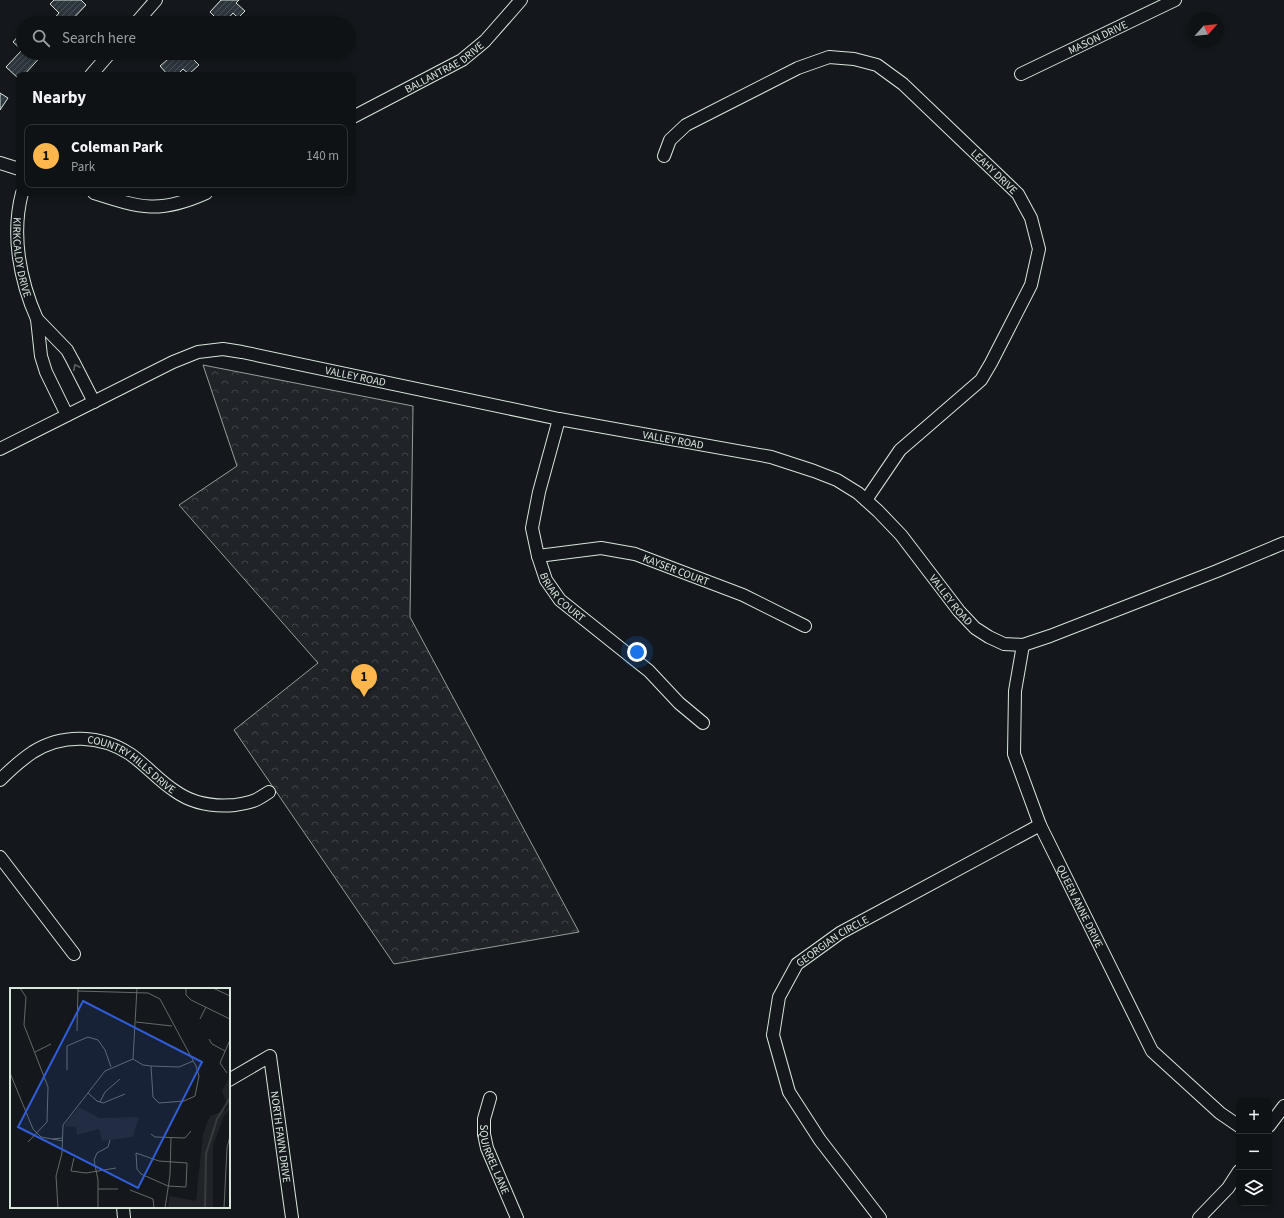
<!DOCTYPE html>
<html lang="en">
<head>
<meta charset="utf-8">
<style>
  :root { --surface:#0f1215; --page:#181b1e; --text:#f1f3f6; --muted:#9b9ea0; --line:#2f3234; --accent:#ffb74d }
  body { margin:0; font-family:"Source Sans 3",sans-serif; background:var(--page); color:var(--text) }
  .controls { position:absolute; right:12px; bottom:12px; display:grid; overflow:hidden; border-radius:8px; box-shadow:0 2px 6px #0003 }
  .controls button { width:36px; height:36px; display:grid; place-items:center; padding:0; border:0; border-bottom:1px solid var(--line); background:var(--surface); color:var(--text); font:20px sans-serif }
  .compass { position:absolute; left:1188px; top:12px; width:36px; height:36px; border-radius:50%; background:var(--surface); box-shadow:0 2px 6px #0003; rotate:63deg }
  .you { position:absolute; left:637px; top:652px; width:14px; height:14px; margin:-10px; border:3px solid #fff; border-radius:50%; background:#1a73e8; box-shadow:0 0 0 6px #1a73e833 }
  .badge { display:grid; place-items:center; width:26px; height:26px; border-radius:50%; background:var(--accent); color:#111; font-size:13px; font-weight:700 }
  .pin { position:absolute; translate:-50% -33px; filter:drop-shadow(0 1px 2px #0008) }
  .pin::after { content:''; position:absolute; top:21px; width:14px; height:12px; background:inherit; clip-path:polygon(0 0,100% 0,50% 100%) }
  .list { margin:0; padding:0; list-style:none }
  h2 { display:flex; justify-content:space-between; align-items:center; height:52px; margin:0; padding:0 16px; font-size:17px }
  h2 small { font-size:13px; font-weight:400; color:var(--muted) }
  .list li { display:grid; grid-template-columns:26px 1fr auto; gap:12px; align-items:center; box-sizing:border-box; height:64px; margin:0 8px 8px; padding:0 8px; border:1px solid var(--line); border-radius:8px }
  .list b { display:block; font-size:15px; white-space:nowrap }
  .list p { margin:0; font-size:13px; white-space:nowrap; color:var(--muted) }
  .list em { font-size:13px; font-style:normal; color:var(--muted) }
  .icon { flex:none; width:22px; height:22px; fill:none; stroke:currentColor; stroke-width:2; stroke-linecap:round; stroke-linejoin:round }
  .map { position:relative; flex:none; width:1284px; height:1218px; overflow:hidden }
  .search { position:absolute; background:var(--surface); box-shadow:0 2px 6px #0003; left:16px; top:16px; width:340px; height:44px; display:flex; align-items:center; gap:10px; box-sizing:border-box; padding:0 14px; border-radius:22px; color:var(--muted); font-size:15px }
  .panel { position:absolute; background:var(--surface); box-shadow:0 2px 6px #0003; left:16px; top:72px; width:340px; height:124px; border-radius:8px }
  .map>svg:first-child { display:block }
  .park { fill:url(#park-crowns); stroke:#939e99 }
  .building { fill:url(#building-hatch); stroke:#d8e6dc }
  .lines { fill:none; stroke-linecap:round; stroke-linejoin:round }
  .minor-casing { stroke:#d8e6dc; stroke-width:14 }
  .minor { stroke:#14181c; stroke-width:12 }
  .oneway { stroke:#59605f }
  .labels { text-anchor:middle; stroke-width:3; stroke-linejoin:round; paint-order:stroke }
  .street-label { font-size:11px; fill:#d8e6dc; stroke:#14181c }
  .inset-river { fill:none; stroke:#363b3e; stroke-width:2 }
  .inset-road { fill:none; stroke:#626a69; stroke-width:1 }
  .view { fill:#305dd8; fill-opacity:0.15; stroke:#305dd8; stroke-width:2 }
  .inset-edge { fill:none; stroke:#d8e6dc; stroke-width:2 }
</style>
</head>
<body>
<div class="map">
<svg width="1284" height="1218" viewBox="0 0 1284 1218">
  <defs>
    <pattern id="park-crowns" width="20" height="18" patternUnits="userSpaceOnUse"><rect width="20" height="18" fill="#202428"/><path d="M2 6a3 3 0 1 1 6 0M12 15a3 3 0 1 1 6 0" fill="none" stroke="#404447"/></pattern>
    <pattern id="building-hatch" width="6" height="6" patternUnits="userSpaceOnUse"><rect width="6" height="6" fill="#2c363c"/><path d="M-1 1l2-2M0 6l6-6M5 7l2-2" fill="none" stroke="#4a5358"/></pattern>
  </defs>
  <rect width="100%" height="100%" fill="#14181c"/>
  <path class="park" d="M 203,365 L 413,406 L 410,617 L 579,932 L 394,964 L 234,730 L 318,663 L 179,505 L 237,466 Z"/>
  <path class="building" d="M 54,0 L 81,0 L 86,5 L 69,23 L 50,23 L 59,13 L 50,4 Z
    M 221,0 L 239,0 L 236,3 L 245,11 L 238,18 L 233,13 L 224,23 L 221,23 L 210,12 Z
    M 20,34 L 23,36 L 23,53 L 44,53 L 24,75 L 19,75 L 19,79 L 6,67 L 22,50 L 13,42 Z
    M 175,53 L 199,53 L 193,59 L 199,65 L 189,74 L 183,69 L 177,75 L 168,75 L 160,66 Z
    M 0,93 L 8,98 L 0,110 Z"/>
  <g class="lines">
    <g class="minor-casing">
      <g id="minor">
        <path d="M 136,23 L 156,0"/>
        <path id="s1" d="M 1021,74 L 1175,0"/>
        <path d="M 91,75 L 110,53"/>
        <path id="s2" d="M 353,117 L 462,60 L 485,41 L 521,0"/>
        <path id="s3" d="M 664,156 L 670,140 L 686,125 L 798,68 L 829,57 L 854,59 L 877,65 L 903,84 L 1018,194 L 1031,218 L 1039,249 L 1031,285 L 991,363 L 981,380 L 900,450 L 866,500"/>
        <path d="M 0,163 L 19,169"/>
        <path id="s4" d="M 22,193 C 11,235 20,281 37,319"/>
        <path d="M 94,193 C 141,208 159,214 206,193"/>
        <path d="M 67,415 L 46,372 L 41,356 L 37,319 L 67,350 L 73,361 L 94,402"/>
        <path id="s5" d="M 559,419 L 539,492 L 532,528 L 538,556 L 546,580 L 560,600 L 649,671 L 679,703 L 703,723"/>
        <path id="s6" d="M 0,449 L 173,362 L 198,352 L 223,349 L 242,352 L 559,419 L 771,457 L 814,471 L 837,480 L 858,493 L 878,511 L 901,535 L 959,611 L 975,628 L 989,637 L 1004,644 L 1023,645 L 1050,636 L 1217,571 L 1284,543"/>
        <path id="s7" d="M 538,556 L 601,548 L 635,554 L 743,595 L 805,626"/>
        <path id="s8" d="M 1023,645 L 1015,691 L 1014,754 L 1040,825 L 1152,1051 L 1220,1113 L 1239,1126"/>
        <path id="s9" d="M 0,780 C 10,770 21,760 33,752 C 63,733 101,735 130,754 C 146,765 159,781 175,791 C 193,804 213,807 235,805 C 241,804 248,803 253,801 C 259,799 264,795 269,792"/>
        <path d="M 0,857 L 74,954"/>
        <path id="s10" d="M 229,1080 L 270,1056 L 292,1218"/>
        <path id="s11" d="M 490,1098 L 484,1119 L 484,1134 L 487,1148 L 517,1218"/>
        <path d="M 1269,1126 L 1284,1106"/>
        <path d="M 123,1207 L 124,1218"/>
        <path id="s12" d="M 880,1218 L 820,1140 L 789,1092 L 773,1035 L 779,997 L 797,964 L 840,933 L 1040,825"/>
        <path d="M 1199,1218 L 1228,1188 L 1239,1171"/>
      </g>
    </g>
    <use href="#minor" class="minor"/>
  </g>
  <defs><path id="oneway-chevron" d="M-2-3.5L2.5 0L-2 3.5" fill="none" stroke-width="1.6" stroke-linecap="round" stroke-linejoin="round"/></defs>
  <use class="oneway" href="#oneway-chevron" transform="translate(76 367) rotate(-117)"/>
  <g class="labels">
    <g class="street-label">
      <text dy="4" stroke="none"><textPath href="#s1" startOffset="85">MASON DRIVE</textPath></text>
      <text dy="4" stroke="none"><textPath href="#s2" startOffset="104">BALLANTRAE DRIVE</textPath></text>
      <text dy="4" stroke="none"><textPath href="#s3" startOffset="405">LEAHY DRIVE</textPath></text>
      <text dy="4" stroke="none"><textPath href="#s4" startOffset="65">KIRKCALDY DRIVE</textPath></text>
      <text dy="4" stroke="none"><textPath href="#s6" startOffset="381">VALLEY ROAD</textPath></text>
      <text dy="4" stroke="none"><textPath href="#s6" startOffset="705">VALLEY ROAD</textPath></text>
      <text dy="4" stroke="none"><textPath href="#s7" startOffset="142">KAYSER COURT</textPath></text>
      <text dy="4" stroke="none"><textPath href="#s5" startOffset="190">BRIAR COURT</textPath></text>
      <text dy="4" stroke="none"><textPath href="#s6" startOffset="1041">VALLEY ROAD</textPath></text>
      <text dy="4" stroke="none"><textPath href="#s9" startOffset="152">COUNTRY HILLS DRIVE</textPath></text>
      <text dy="4" stroke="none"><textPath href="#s8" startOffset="276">QUEEN ANNE DRIVE</textPath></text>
      <text dy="4" stroke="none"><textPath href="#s12" startOffset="333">GEORGIAN CIRCLE</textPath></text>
      <text dy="4" stroke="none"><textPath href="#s10" startOffset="129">NORTH FAWN DRIVE</textPath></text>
      <text dy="4" stroke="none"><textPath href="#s11" startOffset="64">SQUIRREL LANE</textPath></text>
    </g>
  </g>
  <g transform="translate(10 988)">
    <rect width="220" height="220" fill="#14181c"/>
    <path d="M 220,88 L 220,121 L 214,128 L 203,157 L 203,220 L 158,220 L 160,208 L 186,213 L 193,146 L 200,128 L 216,122 L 218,118 L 212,103 ZM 69,119 L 89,130 L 129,129 L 123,149 L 92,153 L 89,141 L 67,147 L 66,139 L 54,138 Z" fill="#202428"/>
    <path class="inset-river" d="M 195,220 L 196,166 L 207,131 L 220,110"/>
    <path class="inset-road" d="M 10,0 L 16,9 L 14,37 L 38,99 L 37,134 L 18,154M 176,0 L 176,7 L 181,12 L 220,31M 203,0 L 220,8M 68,3 L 138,5 L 150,11 L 186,78 L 189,88 L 185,108 L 174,113 L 149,115 L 143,109 L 141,78M 190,31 L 196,19M 126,34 L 162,38M 67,43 L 68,0M 199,51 L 202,56 L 215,63M 25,64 L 41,56M 123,71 L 133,77 L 141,78 L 169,79 L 183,73M 57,82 L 57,58 L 78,49 L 88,52 L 95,62 L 101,79M 0,85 L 23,141 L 31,149 L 42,151M 217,85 L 210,75 L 220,52M 78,105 L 87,113 L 93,115 L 115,106M 90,114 L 95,104 L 110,91M 141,146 L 145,149 L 175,150 L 181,143M 52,150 L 42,151 L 53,153M 126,165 L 149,173 L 177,175 L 176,199 L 158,198 L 131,186 L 127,181 ZM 64,170 L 61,183 L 76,185 L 106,180M 88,201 L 108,201M 120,202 L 143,211 L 144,220M 48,220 L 46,188 L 52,165 L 53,137 L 95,83 L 123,71 L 127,0M 88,220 L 88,192 L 84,172 L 87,165 L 98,159 L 100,152M 155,220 L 160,187 L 161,150M 214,220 L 217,160 L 220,148"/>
    <path class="view" d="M 73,13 L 192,74 L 128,200 L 8,139 Z"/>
    <rect width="220" height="220" class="inset-edge"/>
  </g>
</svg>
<div class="controls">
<button>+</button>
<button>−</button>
<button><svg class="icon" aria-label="layers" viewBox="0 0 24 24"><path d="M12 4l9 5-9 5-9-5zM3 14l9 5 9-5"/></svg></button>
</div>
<svg class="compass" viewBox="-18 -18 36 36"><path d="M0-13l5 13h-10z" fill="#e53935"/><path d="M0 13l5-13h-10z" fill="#9b9ea0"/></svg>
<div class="you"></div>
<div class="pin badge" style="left:364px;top:697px">1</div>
<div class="search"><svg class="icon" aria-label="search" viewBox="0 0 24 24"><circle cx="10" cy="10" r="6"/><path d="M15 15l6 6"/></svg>Search here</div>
<section class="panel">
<h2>Nearby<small></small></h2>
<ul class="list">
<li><span class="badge">1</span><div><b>Coleman Park</b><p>Park</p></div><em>140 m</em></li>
</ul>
</section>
</div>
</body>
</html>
